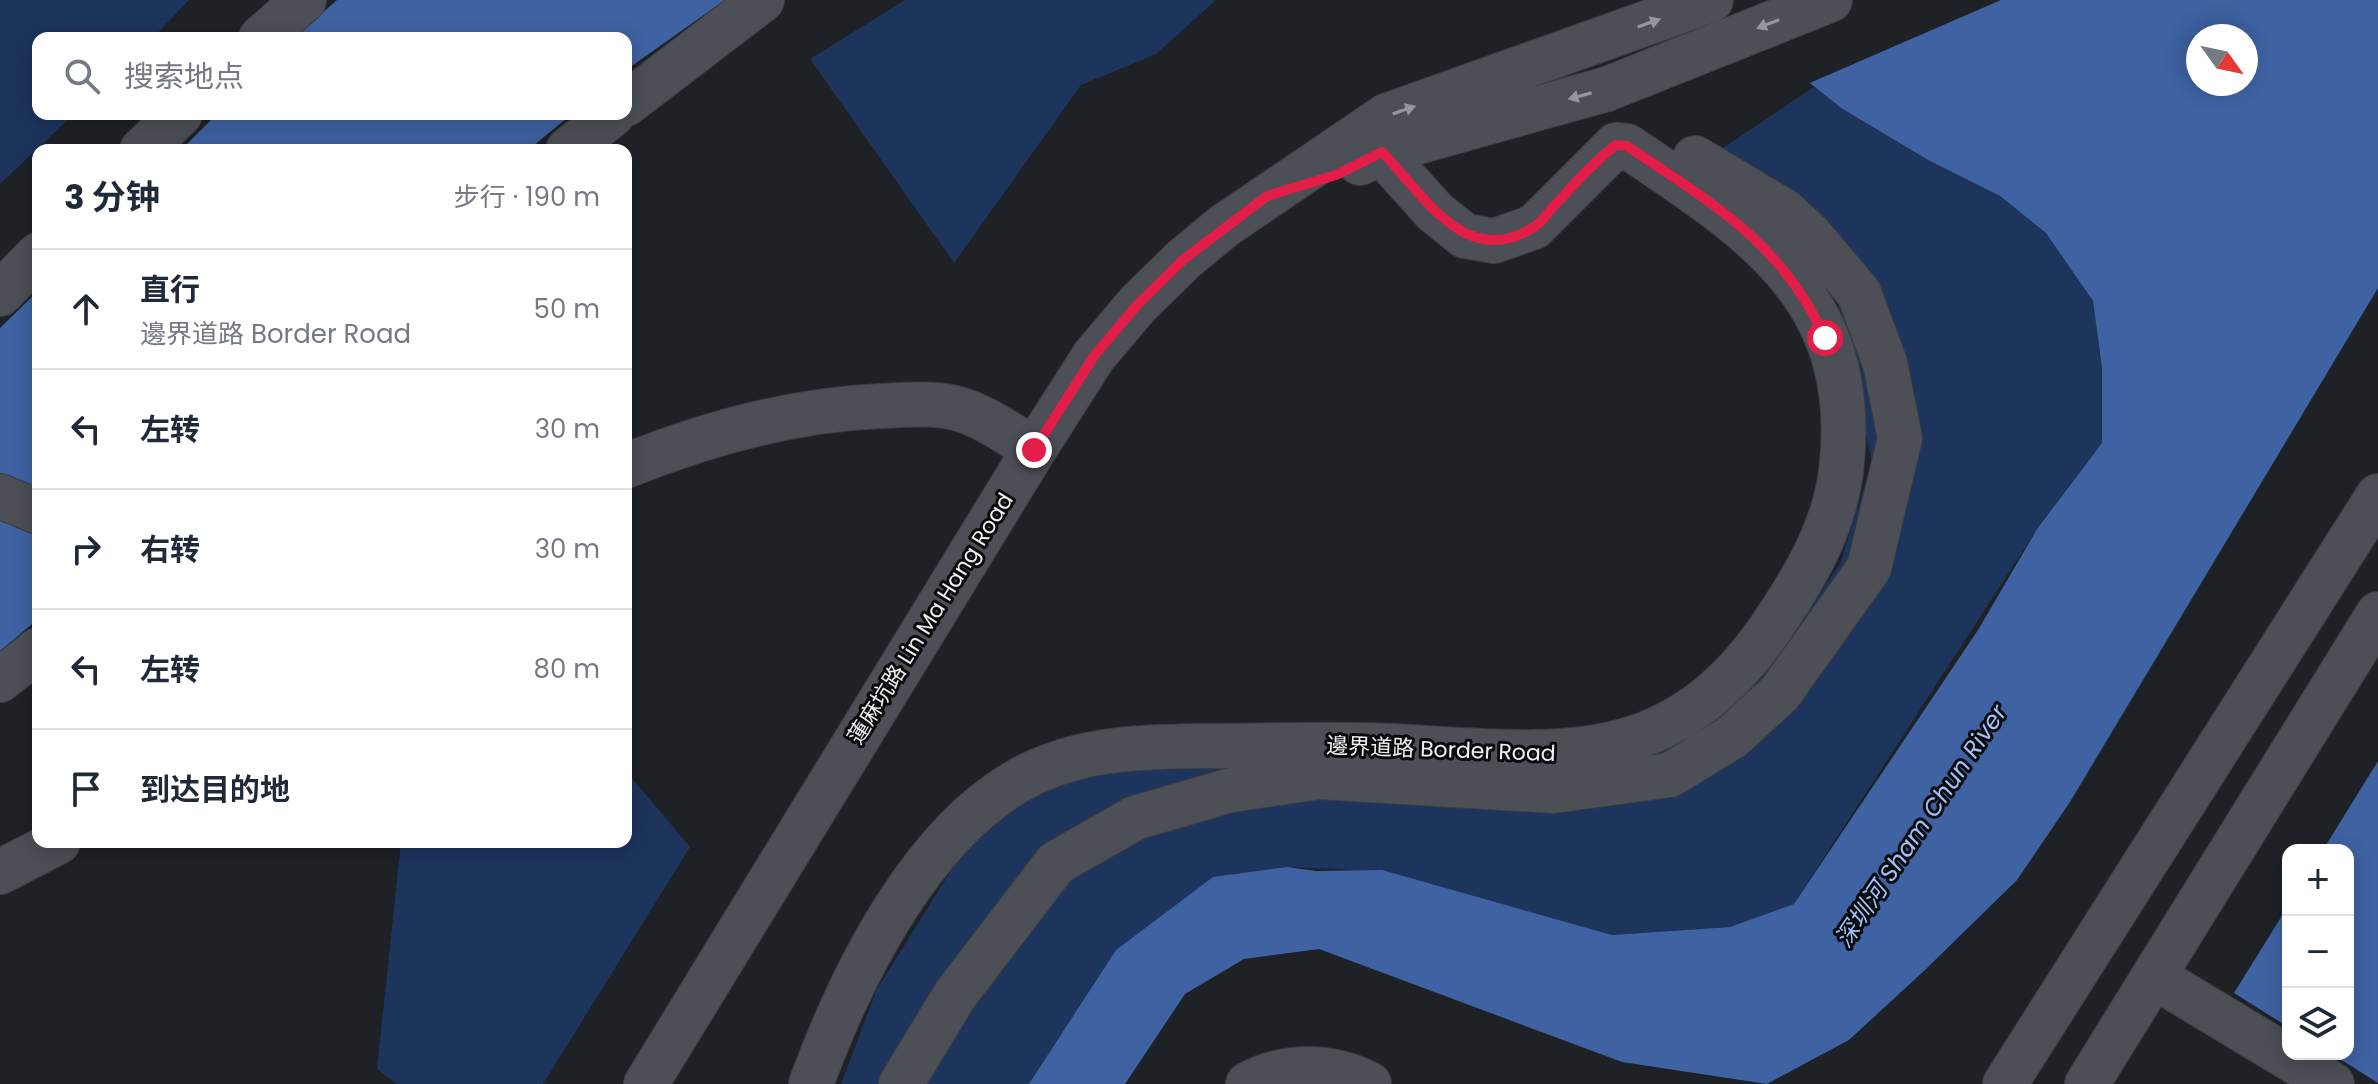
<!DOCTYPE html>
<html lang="zh">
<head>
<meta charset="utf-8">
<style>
  :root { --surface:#fff; --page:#f6f6f7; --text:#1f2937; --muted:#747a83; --line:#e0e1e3 }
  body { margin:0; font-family:Poppins,"Noto Sans SC",sans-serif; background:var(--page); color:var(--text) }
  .controls { position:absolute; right:24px; bottom:24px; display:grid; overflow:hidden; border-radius:16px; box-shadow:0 4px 20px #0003 }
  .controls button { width:72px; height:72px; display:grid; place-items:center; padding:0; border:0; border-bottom:2px solid var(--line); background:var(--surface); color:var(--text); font:40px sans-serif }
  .compass { position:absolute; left:2186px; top:24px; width:72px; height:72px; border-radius:50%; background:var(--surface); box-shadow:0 4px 20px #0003; rotate:123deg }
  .stop { position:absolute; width:24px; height:24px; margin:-18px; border:6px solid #e11d48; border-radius:50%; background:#fff }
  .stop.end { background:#e11d48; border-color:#fff; box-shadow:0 2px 8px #0008 }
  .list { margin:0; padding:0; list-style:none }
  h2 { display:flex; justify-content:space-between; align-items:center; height:104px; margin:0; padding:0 32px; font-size:34px }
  h2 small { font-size:26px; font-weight:400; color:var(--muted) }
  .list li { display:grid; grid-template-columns:52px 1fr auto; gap:24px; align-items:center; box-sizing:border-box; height:120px; padding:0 32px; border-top:2px solid var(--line) }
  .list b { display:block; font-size:30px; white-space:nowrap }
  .list p { margin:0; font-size:26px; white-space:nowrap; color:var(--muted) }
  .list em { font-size:26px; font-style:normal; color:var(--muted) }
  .icon { flex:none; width:44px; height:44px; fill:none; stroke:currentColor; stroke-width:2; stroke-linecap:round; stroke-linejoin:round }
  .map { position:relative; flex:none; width:2378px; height:1084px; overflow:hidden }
  .search { position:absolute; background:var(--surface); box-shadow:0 4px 20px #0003; left:32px; top:32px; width:600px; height:88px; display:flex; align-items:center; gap:20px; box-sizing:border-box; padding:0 28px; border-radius:16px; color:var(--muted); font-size:30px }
  .panel { position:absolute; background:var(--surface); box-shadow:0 4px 20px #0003; left:32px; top:144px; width:600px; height:704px; border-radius:16px }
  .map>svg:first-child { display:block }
  .green { fill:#1d345d }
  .water { fill:#3e62a2; fill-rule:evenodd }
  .pier { fill:#1e2126 }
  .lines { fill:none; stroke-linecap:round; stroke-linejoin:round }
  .minor-casing { stroke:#3b3d41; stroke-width:46 }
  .minor { stroke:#4c4f55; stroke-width:44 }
  .oneway { fill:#95979c }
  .route { stroke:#e11d48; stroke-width:10 }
  .labels { text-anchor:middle; stroke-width:6; stroke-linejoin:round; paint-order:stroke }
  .street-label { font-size:22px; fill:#eef0f3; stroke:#090b0d }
  .water-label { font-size:24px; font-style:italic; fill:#a1c1f7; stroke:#090b0d }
</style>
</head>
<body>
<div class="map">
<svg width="2378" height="1084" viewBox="0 0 2378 1084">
  <rect width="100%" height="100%" fill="#1e2126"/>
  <path class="green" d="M 0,0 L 189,0 L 153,38 L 38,38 L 38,114 L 74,114 L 0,184 Z
    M 905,0 L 1216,0 L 1156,54 L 1081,85 L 954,263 L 810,59 Z
    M 1814,87 L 1841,108 L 1928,160 L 2000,196 L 2046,232 L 2093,301 L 2102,368 L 2102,443 L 2037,529 L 1794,904 L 1730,927 L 1612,935 L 1377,871 L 1287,867 L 1031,1084 L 841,1084 L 877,989 L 962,853 L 1013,807 L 1083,773 L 1675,739 L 1762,677 L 1840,564 L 1872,463 L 1838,304 L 1787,229 L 1693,168 Z
    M 626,771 L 690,847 L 543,1084 L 397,1084 L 377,1069 L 401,842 L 626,842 Z"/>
  <path class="water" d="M 337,0 L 725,0 L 626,70 L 626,38 L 294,38 Z
    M 1706,0 L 2378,0 L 2378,288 L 2070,802 L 2017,880 L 1926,969 L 1849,1040 L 1767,1084 L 1622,1062 L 1319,949 L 1244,959 L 1185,994 L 1125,1084 L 1029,1084 L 1116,950 L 1213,877 L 1287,867 L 1316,871 L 1382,870 L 1612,935 L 1730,927 L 1794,904 L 1978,630 L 2037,529 L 2102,443 L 2102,368 L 2093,301 L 2046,233 L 2000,196 L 1928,160 L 1841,108 ZM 2198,36 L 2246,36 L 2246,84 L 2198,84 Z
    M 217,114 L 572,114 L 528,150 L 181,150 Z
    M 38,291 L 38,619 L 0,651 L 0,328 Z
    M 2378,761 L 2378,1083 L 2332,1054 L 2348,1054 L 2348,850 L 2323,850 Z
    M 2288,906 L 2288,1027 L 2234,993 Z"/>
  <path class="pier" d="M 1702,0 L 2001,0 L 1805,85 Z"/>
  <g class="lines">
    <g class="minor-casing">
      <path id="minor" d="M 261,38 L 304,0
        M 626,104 L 762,0
        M 142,150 L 180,114
        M 568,150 L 613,114
        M 1360,163 L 1382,152 L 1607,89 L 1830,0
        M 0,294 L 38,255
        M 626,466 C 708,433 791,410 880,406 C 905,405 935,402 959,409 C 986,417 1011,435 1034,450
        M 0,496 L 38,512
        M 0,680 L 38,650
        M 0,872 L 58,842
        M 2155,977 L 2332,1084
        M 646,1084 L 1034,450 L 1094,356 L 1138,304 L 1184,259 L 1224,226 L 1386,116 L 1711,0
        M 811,1084 C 851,975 924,825 1033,773 C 1088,747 1146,747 1206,746 C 1268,746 1331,743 1393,746 C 1559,755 1675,776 1778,617 C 1808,572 1834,526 1841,472 C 1862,297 1753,231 1627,146 L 1616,145 L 1534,227 L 1494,241 L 1465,236 L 1435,212 L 1363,132
        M 901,1084 L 955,995 L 1056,863 L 1135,818 L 1231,790 L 1319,777 L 1553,791 L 1670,775 L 1732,737 L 1780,693 L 1869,568 L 1900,438 L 1885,363 L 1859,293 L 1811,236 L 1784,211 L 1695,158
        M 1248,1084 C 1286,1064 1330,1064 1369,1084
        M 2005,1084 L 2378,496
        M 2087,1084 L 2378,614"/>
    </g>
    <use href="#minor" class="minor"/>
  </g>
  <defs><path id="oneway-solid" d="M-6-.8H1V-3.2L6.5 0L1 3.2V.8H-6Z" transform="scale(2)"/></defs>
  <g class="oneway">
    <use href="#oneway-solid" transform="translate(1649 23) rotate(-19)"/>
    <use href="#oneway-solid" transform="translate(1768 24) rotate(159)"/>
    <use href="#oneway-solid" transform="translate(1580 96) rotate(165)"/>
    <use href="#oneway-solid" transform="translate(1404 110) rotate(-19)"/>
  </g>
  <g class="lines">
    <path class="route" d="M 1034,450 L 1094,356 L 1138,304 L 1184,259 L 1267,196 L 1336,175 L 1382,152 C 1423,194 1466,271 1534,227 C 1542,222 1548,212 1555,205 C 1575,184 1593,162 1616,145 L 1627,146 C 1710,202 1782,242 1825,338"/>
  </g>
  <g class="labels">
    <g class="street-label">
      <text transform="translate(930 618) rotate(-58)" y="8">蓮麻坑路 Lin Ma Hang Road</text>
      <text transform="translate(1441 749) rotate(2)" y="8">邊界道路 Border Road</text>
    </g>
    <g class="water-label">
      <text transform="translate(1921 826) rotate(-56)" y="8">深圳河 Sham Chun River</text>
    </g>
  </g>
</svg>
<div class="controls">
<button>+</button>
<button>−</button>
<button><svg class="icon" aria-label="layers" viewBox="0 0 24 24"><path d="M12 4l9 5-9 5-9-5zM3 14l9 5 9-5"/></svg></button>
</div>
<svg class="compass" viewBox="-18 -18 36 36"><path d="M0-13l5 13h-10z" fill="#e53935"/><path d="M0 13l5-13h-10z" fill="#747a83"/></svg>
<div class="stop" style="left:1825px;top:338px"></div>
<div class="stop end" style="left:1034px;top:450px"></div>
<div class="search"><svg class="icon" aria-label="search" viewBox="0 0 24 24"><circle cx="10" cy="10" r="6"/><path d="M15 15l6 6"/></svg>搜索地点</div>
<section class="panel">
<h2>3 分钟<small>步行 · 190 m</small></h2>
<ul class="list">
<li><svg class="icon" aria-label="ahead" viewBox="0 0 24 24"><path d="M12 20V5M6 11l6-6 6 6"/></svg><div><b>直行</b><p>邊界道路 Border Road</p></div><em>50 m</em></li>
<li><svg class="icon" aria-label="left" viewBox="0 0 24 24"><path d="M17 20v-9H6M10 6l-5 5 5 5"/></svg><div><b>左转</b></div><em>30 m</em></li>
<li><svg class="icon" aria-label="right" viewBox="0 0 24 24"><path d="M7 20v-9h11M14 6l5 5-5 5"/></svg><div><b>右转</b></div><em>30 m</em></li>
<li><svg class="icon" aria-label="left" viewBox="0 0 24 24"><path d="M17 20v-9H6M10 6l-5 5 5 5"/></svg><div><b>左转</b></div><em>80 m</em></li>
<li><svg class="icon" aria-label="arrive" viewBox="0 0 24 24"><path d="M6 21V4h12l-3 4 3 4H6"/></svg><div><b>到达目的地</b></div></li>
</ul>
</section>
</div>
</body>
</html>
